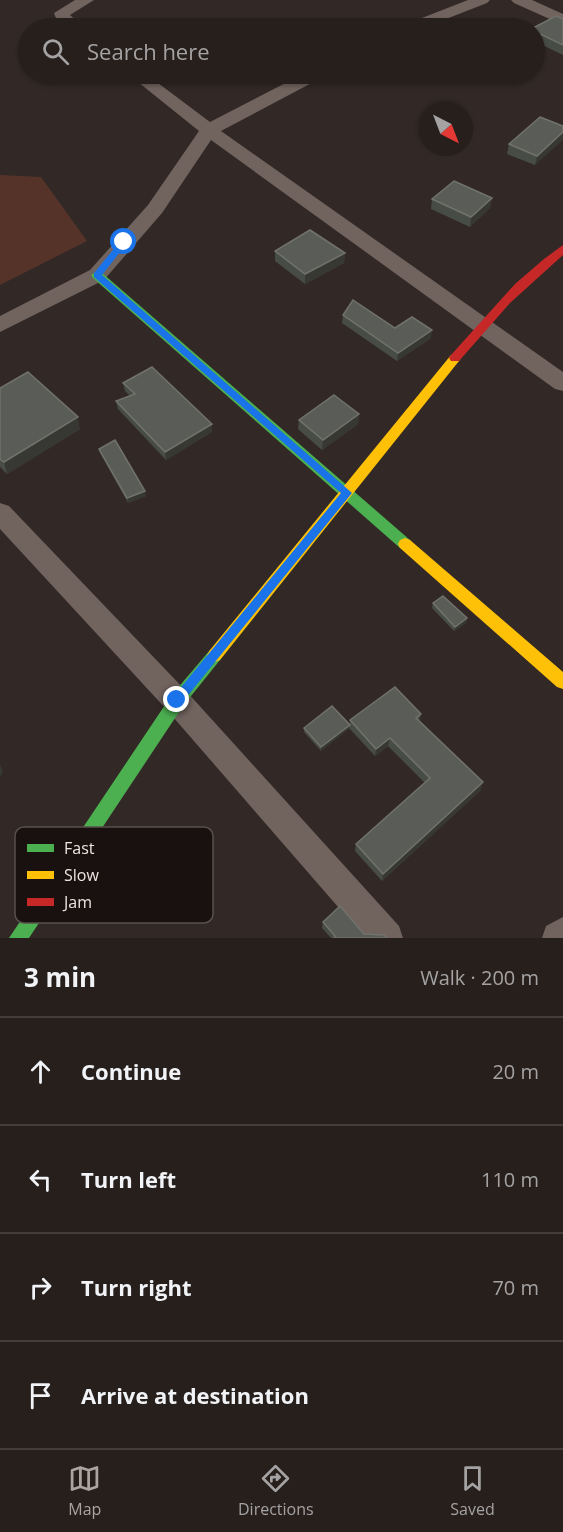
<!DOCTYPE html>
<html lang="en">
<head>
<meta charset="utf-8">
<style>
  :root { --surface:#261f1c; --page:#2e2725; --text:#f1f3f6; --muted:#a4a2a3; --line:#423d3b; --accent:#ada39f }
  body { margin:0; font-family:"Open Sans",sans-serif; background:var(--page); color:var(--text) }
  .compass { position:absolute; left:419px; top:102px; width:54px; height:54px; border-radius:50%; background:var(--surface); box-shadow:0 2px 4px #0004; rotate:138deg }
  .stop { position:absolute; width:18px; height:18px; margin:-14px; border:4px solid #1a73e8; border-radius:50%; background:#fff }
  .stop.end { background:#1a73e8; border-color:#fff; box-shadow:0 2px 6px #0008 }
  .list { margin:0; padding:0; list-style:none }
  h2 { display:flex; justify-content:space-between; align-items:center; height:78px; margin:0; padding:0 24px; font-size:26px }
  h2 small { font-size:20px; font-weight:400; color:var(--muted) }
  .list li { display:grid; grid-template-columns:39px 1fr auto; gap:18px; align-items:center; box-sizing:border-box; height:108px; padding:0 24px; border-top:2px solid var(--line) }
  .list b { display:block; font-size:22px; white-space:nowrap }
  .list em { font-size:20px; font-style:normal; color:var(--muted) }
  .icon { flex:none; width:33px; height:33px; fill:none; stroke:currentColor; stroke-width:2; stroke-linecap:round; stroke-linejoin:round }
  .map { position:relative; flex:none; width:563px; height:938px; overflow:hidden }
  .search { position:absolute; background:var(--surface); box-shadow:0 2px 4px #0004; left:18px; right:18px; top:18px; height:66px; display:flex; align-items:center; gap:15px; box-sizing:border-box; padding:0 21px; border-radius:33px; color:var(--muted); font-size:22px }
  .sheet { height:510px; background:var(--surface) }
  nav { display:flex; justify-content:space-around; align-items:center; box-sizing:border-box; height:84px; border-top:2px solid var(--line); background:var(--surface); font-size:16px; color:var(--muted) }
  nav a { display:grid; justify-items:center; gap:3px }
  nav .on { color:var(--accent) }
  .map>svg:first-child { display:block }
  .green { fill:#563329 }
  .lines { fill:none; stroke-linecap:round; stroke-linejoin:round }
  .street { fill:#71635e; fill-rule:evenodd }
  .fast { fill:#4caf50; fill-rule:evenodd }
  .slow { fill:#ffc107; fill-rule:evenodd }
  .jam { fill:#c62828; fill-rule:evenodd }
  .wall { fill:#484c47 }
  .shaded-wall { fill:#373733 }
  .building { fill:#5a5d57; stroke:#71726c; stroke-width:1.5 }
  .route { fill:#1a73e8 }
  .key { fill:#19110f; stroke:#59504e; stroke-width:1.5 }
  .key-label { font-size:16px; fill:#efe4e0 }
</style>
</head>
<body>
<div class="map">
<svg width="563" height="938" viewBox="0 0 563 938">
  <rect width="100%" height="100%" fill="#322926"/>
  <path class="green" d="M 0,175 L 41,177 L 87,241 L 0,285 Z"/>
  <g class="lines">
    <path class="street" d="M 75,0 L 94,0 L 70,15 L 84,28 C 69,28 59,28 54,13 Z
      M 468,0 L 490,0 L 487,3 L 423,28 L 402,28 L 404,25 Z
      M 511,0 L 532,0 L 563,14 L 563,25 L 514,3 Z
      M 128,74 L 146,74 L 210,122 L 303,74 L 323,74 L 321,78 L 221,131 L 563,372 L 563,391 L 555,389 L 211,140 L 162,213 L 104,280 L 0,332 L 0,316 L 90,270 L 148,205 L 199,131 Z
      M 0,503 L 9,506 L 187,692 L 399,926 L 403,938 L 365,938 L 167,710 L 0,529 Z
      M 563,917 L 563,938 L 542,938 L 546,926 Z"/>
    <path class="fast" d="M 97,271 L 101,272 L 410,540 L 412,544 L 410,548 L 405,550 L 400,548 L 93,278 L 91,275 Z
      M 215,648 L 220,650 L 223,655 L 220,660 L 183,706 L 29,938 L 9,938 L 171,696 L 210,650 Z"/>
    <path class="slow" d="M 455,354 L 459,355 L 461,358 L 459,361 L 220,660 L 215,662 L 210,660 L 207,655 L 210,650 L 451,355 Z
      M 405,538 L 410,540 L 563,672 L 563,689 L 557,687 L 400,548 L 398,544 L 400,540 Z"/>
    <path class="jam" d="M 563,245 L 563,255 L 510,303 L 459,361 L 451,361 L 449,358 L 451,355 L 515,284 L 544,259 Z"/>
  </g>
  <path class="wall" d="M 563,19 L 563,55 L 534,41 L 534,28 Z
    M 563,126 L 535,165 L 507,154 L 509,144 Z
    M 492,198 L 490,208 L 470,227 L 431,209 L 432,199 Z
    M 275,251 L 345,253 L 344,263 L 305,284 L 275,261 Z
    M 343,315 L 395,328 L 431,338 L 397,361 L 342,323 Z
    M 123,383 L 212,432 L 166,460 L 118,409 L 116,401 L 130,396 L 125,391 Z
    M 0,388 L 80,429 L 7,474 L 0,467 Z
    M 359,414 L 358,424 L 322,450 L 298,429 L 299,420 Z
    M 99,449 L 146,496 L 128,503 L 100,453 Z
    M 433,603 L 467,618 L 466,623 L 454,631 L 432,608 Z
    M 421,714 L 419,721 L 481,790 L 382,881 L 355,851 L 356,844 L 425,783 L 388,746 L 375,756 L 349,728 L 321,751 L 304,732 L 304,728 L 350,725 L 350,720 Z
    M 323,922 L 364,934 L 387,938 L 331,938 L 322,928 Z"/>
  <path class="shaded-wall" d="M 563,132 L 563,140 L 535,165 L 537,156 Z
    M 492,198 L 490,208 L 470,227 L 471,217 Z
    M 345,253 L 344,263 L 305,284 L 305,274 Z
    M 432,330 L 431,338 L 397,361 L 398,353 Z
    M 359,414 L 358,424 L 322,450 L 323,440 Z
    M 78,417 L 80,429 L 7,474 L 4,462 Z
    M 212,424 L 212,432 L 166,460 L 165,452 Z
    M 145,491 L 146,496 L 128,503 L 127,498 Z
    M 467,618 L 466,623 L 454,631 L 455,627 Z
    M 350,725 L 349,729 L 321,751 L 321,747 Z
    M 390,738 L 388,746 L 375,756 L 376,749 Z
    M 0,764 L 3,771 L 0,777 Z
    M 483,782 L 481,790 L 382,881 L 383,874 Z"/>
  <path class="building" d="M 556,16 L 563,19 L 563,45 L 534,31 L 534,28 L 533,28 Z
    M 540,117 L 563,126 L 563,132 L 537,156 L 509,144 Z
    M 454,181 L 492,198 L 471,217 L 432,199 Z
    M 310,230 L 345,253 L 305,274 L 275,251 Z
    M 353,300 L 395,328 L 412,317 L 432,330 L 398,353 L 343,315 Z
    M 152,367 L 212,424 L 165,452 L 116,401 L 135,394 L 123,383 Z
    M 28,372 L 78,417 L 4,462 L 0,459 L 0,388 Z
    M 334,395 L 359,414 L 323,440 L 299,420 Z
    M 115,440 L 145,491 L 127,498 L 99,449 Z
    M 443,596 L 467,618 L 455,627 L 433,603 Z
    M 395,687 L 421,714 L 416,718 L 483,782 L 383,874 L 356,844 L 430,778 L 390,738 L 376,749 L 350,720 Z
    M 332,706 L 350,725 L 321,747 L 304,728 Z
    M 340,906 L 364,934 L 384,935 L 387,938 L 334,938 L 335,936 L 323,922 Z"/>
  <path class="route" d="M 121,240 L 128,242 L 102,275 L 352,493 L 181,704 L 177,706 L 173,704 L 173,697 L 341,493 L 94,277 L 94,273 Z"/>
  <rect x="15" y="827" width="198" height="96" rx="9" class="key"/>
  <rect x="27" y="844" width="27" height="8" fill="#4caf50"/>
  <rect x="27" y="871" width="27" height="8" fill="#ffc107"/>
  <rect x="27" y="898" width="27" height="8" fill="#c62828"/>
  <g class="key-label">
    <text x="64" y="854">Fast</text>
    <text x="64" y="881">Slow</text>
    <text x="64" y="908">Jam</text>
  </g>
</svg>
<svg class="compass" viewBox="-18 -18 36 36"><path d="M0-13l5 13h-10z" fill="#e53935"/><path d="M0 13l5-13h-10z" fill="#a4a2a3"/></svg>
<div class="stop" style="left:124px;top:242px"></div>
<div class="stop end" style="left:177px;top:700px"></div>
<div class="search"><svg class="icon" aria-label="search" viewBox="0 0 24 24"><circle cx="10" cy="10" r="6"/><path d="M15 15l6 6"/></svg>Search here</div>
</div>
<section class="sheet">
<h2>3 min<small>Walk · 200 m</small></h2>
<ul class="list">
<li><svg class="icon" aria-label="ahead" viewBox="0 0 24 24"><path d="M12 20V5M6 11l6-6 6 6"/></svg><div><b>Continue</b></div><em>20 m</em></li>
<li><svg class="icon" aria-label="left" viewBox="0 0 24 24"><path d="M17 20v-9H6M10 6l-5 5 5 5"/></svg><div><b>Turn left</b></div><em>110 m</em></li>
<li><svg class="icon" aria-label="right" viewBox="0 0 24 24"><path d="M7 20v-9h11M14 6l5 5-5 5"/></svg><div><b>Turn right</b></div><em>70 m</em></li>
<li><svg class="icon" aria-label="arrive" viewBox="0 0 24 24"><path d="M6 21V4h12l-3 4 3 4H6"/></svg><div><b>Arrive at destination</b></div></li>
</ul>
</section>
<nav>
<a class="on"><svg class="icon" aria-label="map" viewBox="0 0 24 24"><path d="M3 6l6-2 6 2 6-2v14l-6 2-6-2-6 2zM9 4v14M15 6v14"/></svg>Map</a>
<a><svg class="icon" aria-label="directions" viewBox="0 0 24 24"><path d="M12 3l9 9-9 9-9-9zM9 14v-3h6M13 9l2 2-2 2"/></svg>Directions</a>
<a><svg class="icon" aria-label="saved" viewBox="0 0 24 24"><path d="M7 4h10v16l-5-4-5 4z"/></svg>Saved</a>
</nav>
</body>
</html>
